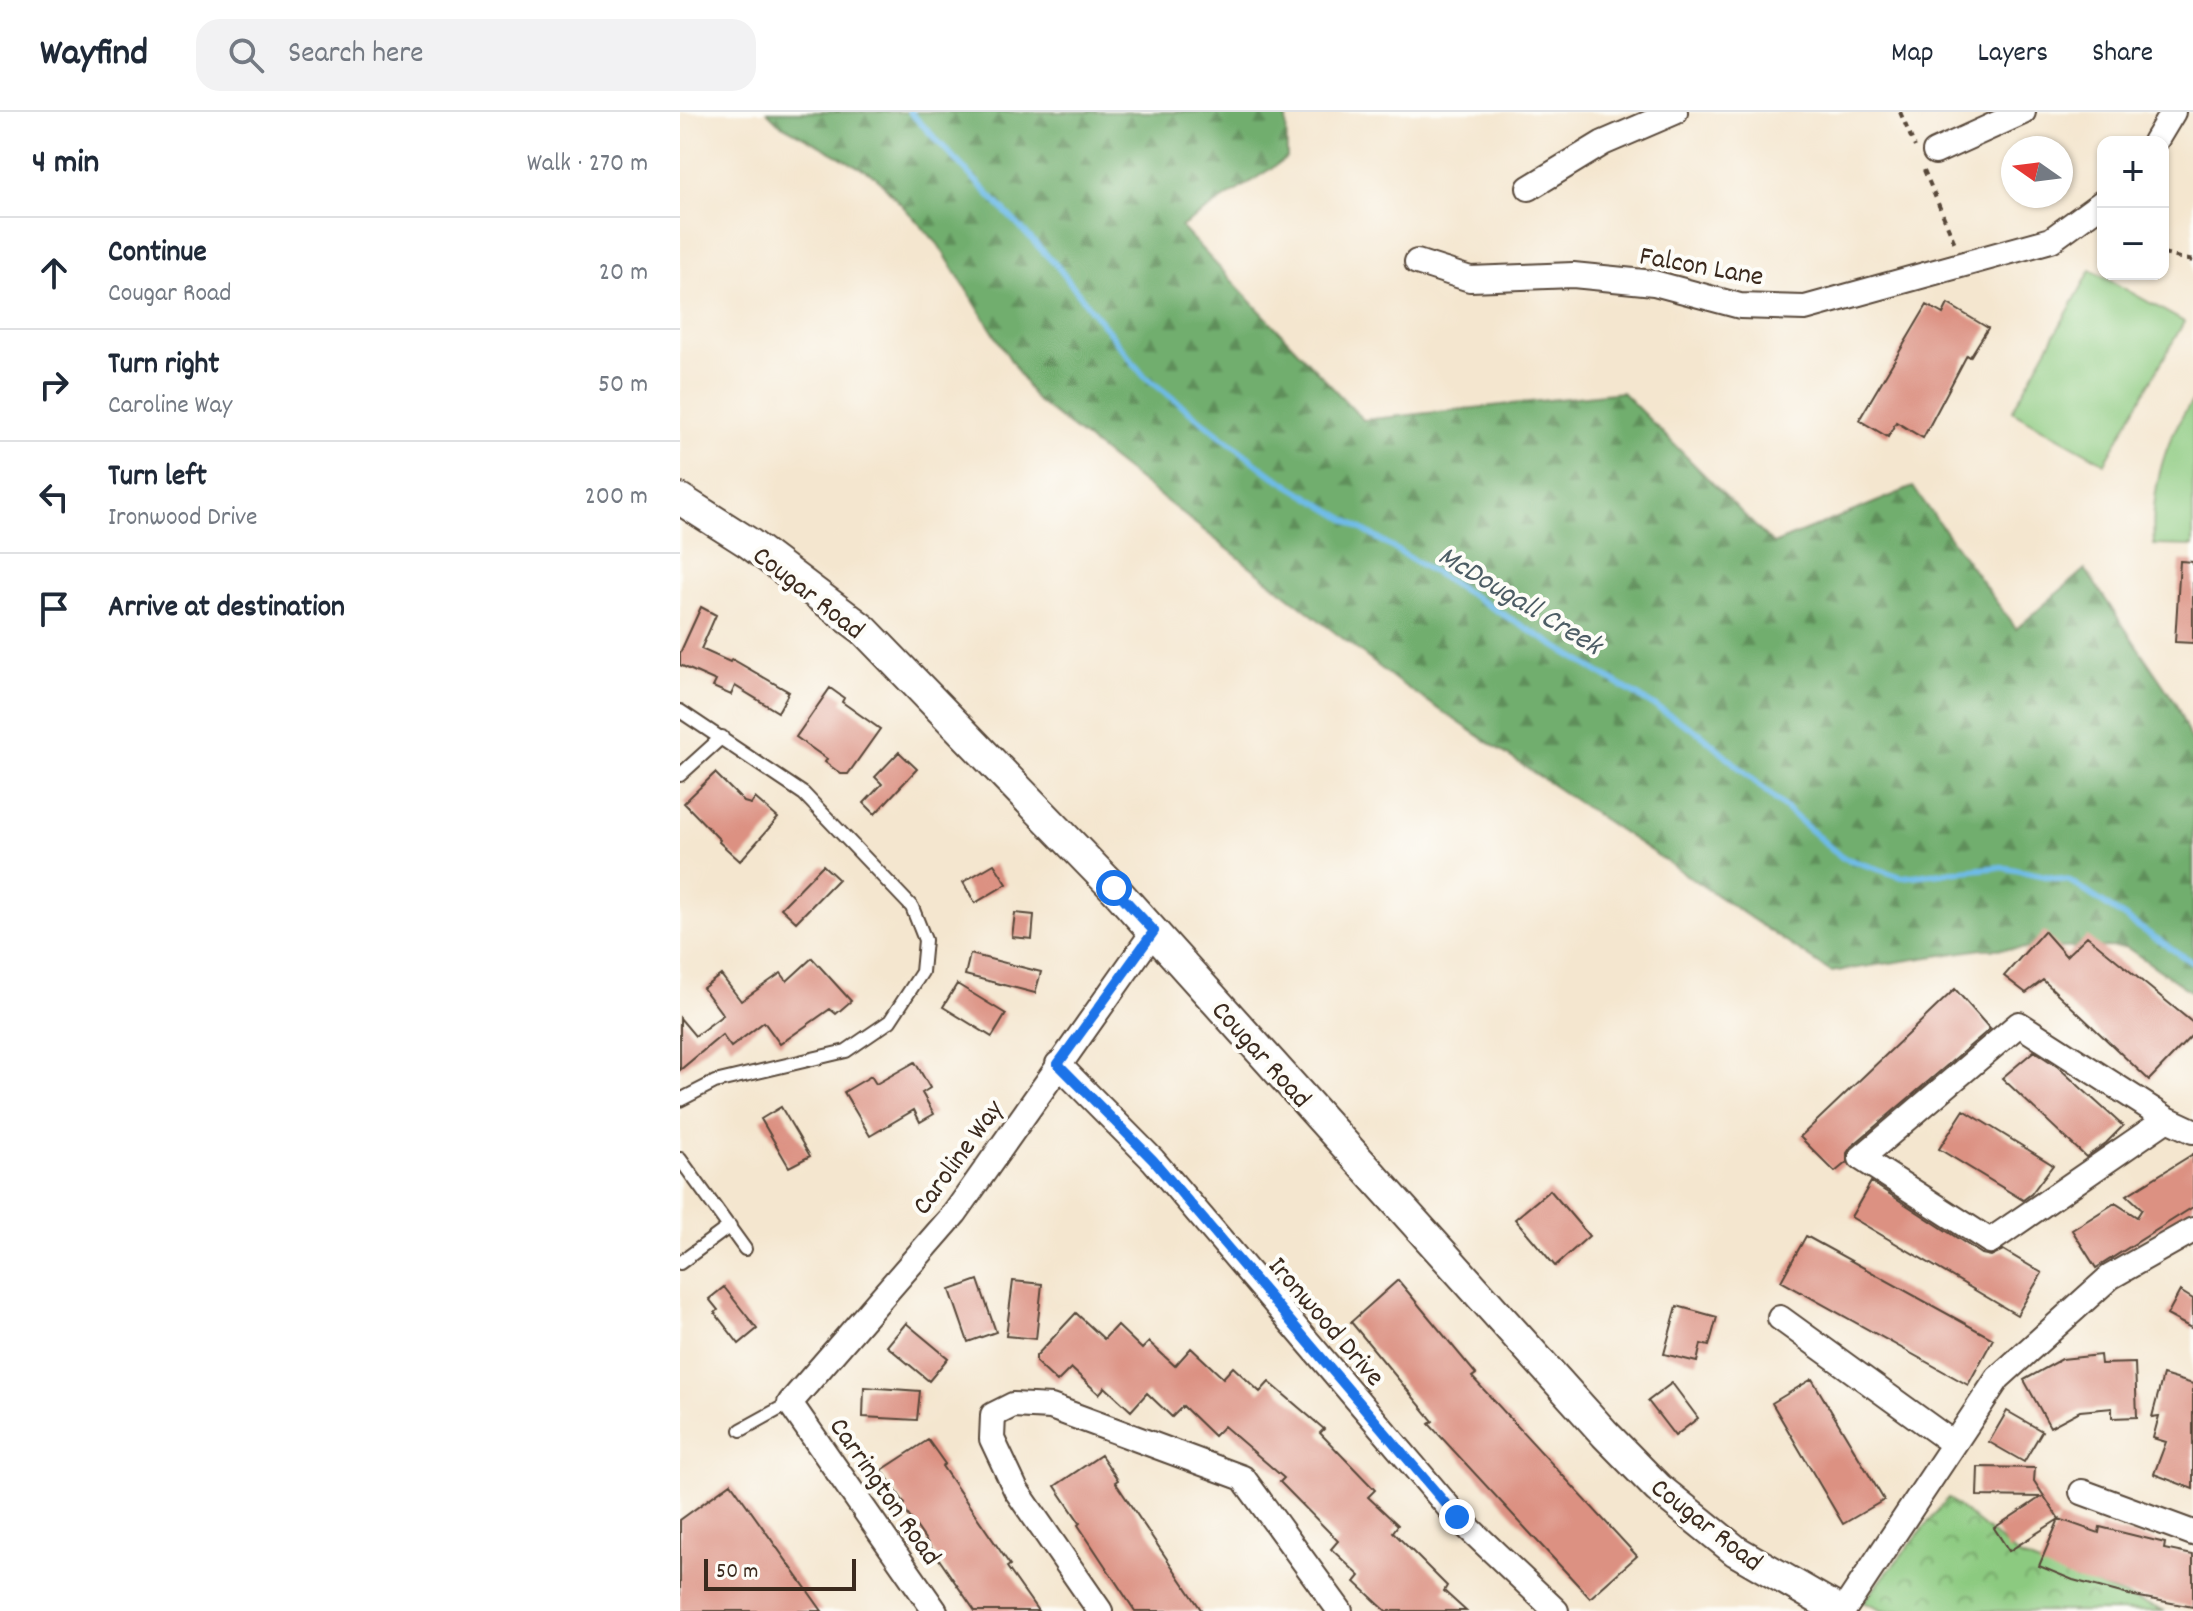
<!DOCTYPE html>
<html lang="en">
<head>
<meta charset="utf-8">
<style>
  :root { --surface:#fff; --page:#f2f2f3; --text:#1f2937; --muted:#747a83; --line:#e0e1e3 }
  body { margin:0; font-family:Dekko,sans-serif; background:var(--page); color:var(--text) }
  .controls { position:absolute; right:24px; top:24px; display:grid; overflow:hidden; border-radius:16px; box-shadow:0 2px 6px #0004 }
  .controls button { width:72px; height:72px; display:grid; place-items:center; padding:0; border:0; border-bottom:2px solid var(--line); background:var(--surface); color:var(--text); font:40px sans-serif }
  .compass { position:absolute; left:1321px; top:24px; width:72px; height:72px; border-radius:50%; background:var(--surface); box-shadow:0 2px 6px #0004; rotate:284deg }
  .scale { position:absolute; left:24px; bottom:20px; width:152px; box-sizing:border-box; padding-left:8px; border:4px solid #3b2a1e; border-top:0; font-size:22px; line-height:28px; white-space:nowrap; color:#3b2a1e; -webkit-text-stroke:6px #fdfcf7; paint-order:stroke }
  .stop { position:absolute; width:24px; height:24px; margin:-18px; border:6px solid #1a73e8; border-radius:50%; background:#fff }
  .stop.end { background:#1a73e8; border-color:#fff; box-shadow:0 2px 8px #0008 }
  .list { margin:0; padding:0; list-style:none }
  h2 { display:flex; justify-content:space-between; align-items:center; height:104px; margin:0; padding:0 32px; font-size:34px }
  h2 small { font-size:26px; font-weight:400; color:var(--muted) }
  .list li { display:grid; grid-template-columns:52px 1fr auto; gap:24px; align-items:center; box-sizing:border-box; height:112px; padding:0 32px; border-top:2px solid var(--line) }
  .list b { display:block; font-size:30px; white-space:nowrap }
  .list p { margin:0; font-size:26px; white-space:nowrap; color:var(--muted) }
  .list em { font-size:26px; font-style:normal; color:var(--muted) }
  .icon { flex:none; width:44px; height:44px; fill:none; stroke:currentColor; stroke-width:2; stroke-linecap:round; stroke-linejoin:round }
  .map { position:relative; flex:none; width:1513px; height:1499px; overflow:hidden }
  header { display:flex; align-items:center; gap:48px; box-sizing:border-box; height:112px; padding:0 40px; background:var(--surface); border-bottom:2px solid var(--line) }
  header strong { font-size:38px }
  nav { display:flex; gap:44px; margin-inline-start:auto; font-size:28px }
  .search { width:560px; height:72px; background:var(--page); display:flex; align-items:center; gap:20px; box-sizing:border-box; padding:0 28px; border-radius:24px; color:var(--muted); font-size:30px }
  main { display:flex }
  aside { flex:1; background:var(--surface) }
  .map>svg:first-child { display:block }
  .grass { fill:#8cca80; stroke:#647a4f; stroke-width:2 }
  .forest { fill:url(#forest-firs); stroke:#566c46; stroke-width:2 }
  .park { fill:url(#park-crowns); stroke:#647a4f; stroke-width:2 }
  .lines { fill:none; stroke-linecap:round; stroke-linejoin:round }
  .stream { stroke:#6ebbe8; stroke-width:6 }
  .building { fill:#dc9182 }
  .service-casing { stroke:#574639; stroke-width:16 }
  .minor-casing { stroke:#574639; stroke-width:28 }
  .tertiary-casing { stroke:#574639; stroke-width:34 }
  .path { stroke:#574639; stroke-width:4; stroke-dasharray:6 6; stroke-linecap:butt }
  .service { stroke:#fff; stroke-width:12 }
  .minor { stroke:#fff; stroke-width:24 }
  .tertiary { stroke:#fff; stroke-width:30 }
  .route { stroke:#1a73e8; stroke-width:10 }
  .labels { text-anchor:middle; stroke-width:8; stroke-linejoin:round; paint-order:stroke }
  .street-label { font-size:28px; fill:#3b2a1e; stroke:#fdfcf7 }
  .water-label { font-size:30px; font-style:italic; fill:#4d5d65; stroke:#fdfcf7 }
</style>
</head>
<body>
<header>
<strong>Wayfind</strong>
<div class="search"><svg class="icon" aria-label="search" viewBox="0 0 24 24"><circle cx="10" cy="10" r="6"/><path d="M15 15l6 6"/></svg>Search here</div>
<nav><a>Map</a><a>Layers</a><a>Share</a></nav>
</header>
<main>
<aside>
<h2>4 min<small>Walk · 270 m</small></h2>
<ul class="list">
<li><svg class="icon" aria-label="ahead" viewBox="0 0 24 24"><path d="M12 20V5M6 11l6-6 6 6"/></svg><div><b>Continue</b><p>Cougar Road</p></div><em>20 m</em></li>
<li><svg class="icon" aria-label="right" viewBox="0 0 24 24"><path d="M7 20v-9h11M14 6l5 5-5 5"/></svg><div><b>Turn right</b><p>Caroline Way</p></div><em>50 m</em></li>
<li><svg class="icon" aria-label="left" viewBox="0 0 24 24"><path d="M17 20v-9H6M10 6l-5 5 5 5"/></svg><div><b>Turn left</b><p>Ironwood Drive</p></div><em>200 m</em></li>
<li><svg class="icon" aria-label="arrive" viewBox="0 0 24 24"><path d="M6 21V4h12l-3 4 3 4H6"/></svg><div><b>Arrive at destination</b></div></li>
</ul>
</aside>
<div class="map">
<svg width="1513" height="1499" viewBox="0 0 1513 1499">
  <defs>
    <pattern id="forest-firs" width="22" height="20" patternUnits="userSpaceOnUse" patternTransform="scale(2)"><rect width="22" height="20" fill="#71ae6e"/><path d="M5 1l3.5 6h-7zM16 11l3.5 6h-7z" fill="#5e8e5a"/></pattern>
    <pattern id="park-crowns" width="20" height="18" patternUnits="userSpaceOnUse" patternTransform="scale(2)"><rect width="20" height="18" fill="#8cca80"/><path d="M2 6a3 3 0 1 1 6 0M12 15a3 3 0 1 1 6 0" fill="none" stroke="#74a468"/></pattern>
  </defs>
  <rect width="100%" height="100%" fill="#fdfcf7"/>
  <filter id="ink" filterUnits="userSpaceOnUse"><feTurbulence type="fractalNoise" baseFrequency=".0125" numOctaves="2"/><feDisplacementMap in="SourceGraphic" scale="16" xChannelSelector="R" yChannelSelector="G"/><feConvolveMatrix kernelMatrix="1 2 1 2 8 2 1 2 1" color-interpolation-filters="sRGB"/></filter>
  <filter id="wash" filterUnits="userSpaceOnUse"><feTurbulence type="fractalNoise" baseFrequency=".006" numOctaves="4" result="noise"/><feDisplacementMap in="SourceGraphic" scale="32" xChannelSelector="R" yChannelSelector="G"/><feGaussianBlur stdDeviation="1.8" result="paint"/><feColorMatrix in="noise" values="0 0 0 0 0 0 0 0 0 0 0 0 0 0 0 0 0 1.4 0 .05"/><feComposite in="paint" operator="in"/></filter>
  <g filter="url(#wash)">
    <rect width="100%" height="100%" fill="#f4e6cf"/>
    <path class="grass" d="M 1411,158 L 1504,210 L 1425,351 L 1332,299 Z
      M 1513,288 L 1513,434 L 1474,433 C 1470,382 1483,329 1513,288 Z"/>
    <path class="forest" d="M 87,0 L 606,0 L 607,46 L 501,115 L 683,308 L 942,280 L 1093,432 L 1233,375 L 1336,517 L 1405,457 L 1496,592 L 1513,634 L 1513,881 L 1446,835 L 1302,837 L 1151,860 L 720,571 L 355,287 L 258,132 L 195,64 L 98,11 Z"/>
    <path class="park" d="M 1268,1386 L 1341,1445 L 1485,1499 L 1203,1499 L 1183,1490 Z"/>
    <g class="lines">
      <path class="stream" d="M 230,0 L 377,154 L 463,263 L 589,361 L 1021,622 L 1161,745 L 1222,765 L 1321,755 L 1390,769 L 1513,851"/>
    </g>
    <g id="blocks">
      <path class="building" d="M 1268,192 L 1308,216 L 1290,245 L 1287,243 L 1243,326 L 1216,310 L 1208,325 L 1179,308 L 1247,193 L 1263,202 Z
        M 1500,449 L 1513,450 L 1513,531 L 1495,530 Z
        M 21,495 L 36,503 L 21,537 L 50,550 L 52,547 L 109,580 L 98,600 L 55,574 L 51,583 L 33,575 L 36,569 L 0,553 L 0,541 Z
        M 150,576 L 164,586 L 162,590 L 200,617 L 168,662 L 161,662 L 145,650 L 147,647 L 116,625 Z
        M 219,640 L 237,657 L 195,702 L 184,691 L 202,672 L 195,665 Z
        M 35,661 L 64,690 L 71,692 L 75,686 L 98,706 L 60,749 L 39,730 L 40,728 L 4,691 Z
        M 314,752 L 327,772 L 295,791 L 283,770 Z
        M 143,753 L 158,767 L 116,810 L 101,796 Z
        M 335,801 L 354,803 L 352,827 L 332,825 Z
        M 1364,819 L 1386,844 L 1407,824 L 1513,911 L 1513,922 L 1469,968 L 1363,868 L 1346,881 L 1324,864 Z
        M 290,842 L 361,860 L 355,881 L 285,863 Z
        M 132,846 L 171,889 L 156,902 L 150,897 L 100,932 L 84,910 L 51,935 L 42,923 L 0,958 L 0,906 L 15,924 L 43,903 L 23,876 L 41,863 L 61,889 L 101,861 L 107,869 Z
        M 277,872 L 326,902 L 312,925 L 263,895 Z
        M 1275,877 L 1310,917 L 1171,1035 L 1167,1041 L 1167,1050 L 1155,1060 L 1120,1025 Z
        M 1354,939 L 1378,955 L 1443,1014 L 1426,1031 L 1406,1045 L 1322,966 Z
        M 235,950 L 250,976 L 242,981 L 254,1002 L 240,1010 L 234,998 L 190,1024 L 164,980 L 191,964 L 196,972 Z
        M 101,995 L 130,1044 L 109,1055 L 81,1007 Z
        M 1284,998 L 1373,1053 L 1351,1082 L 1343,1088 L 1259,1037 Z
        M 1513,1042 L 1513,1095 L 1416,1156 L 1392,1118 L 1435,1091 L 1457,1105 L 1462,1097 L 1447,1083 Z
        M 1191,1070 L 1302,1142 L 1311,1144 L 1323,1138 L 1362,1161 L 1337,1203 L 1171,1105 Z
        M 870,1078 L 909,1124 L 875,1154 L 835,1107 Z
        M 1126,1124 L 1313,1227 L 1288,1273 L 1101,1169 Z
        M 298,1168 L 316,1220 L 288,1230 L 270,1178 Z
        M 718,1168 L 796,1262 L 792,1265 L 957,1444 L 910,1486 L 749,1312 L 753,1309 L 671,1210 Z
        M 333,1169 L 362,1172 L 356,1227 L 326,1224 Z
        M 44,1175 L 77,1217 L 59,1232 L 35,1201 L 38,1198 L 29,1187 Z
        M 1500,1179 L 1513,1187 L 1513,1217 L 1487,1203 Z
        M 997,1194 L 1037,1205 L 1029,1234 L 1021,1232 L 1017,1250 L 984,1242 Z
        M 396,1201 L 424,1227 L 437,1213 L 462,1237 L 469,1230 L 495,1254 L 511,1236 L 543,1266 L 553,1255 L 580,1280 L 589,1270 L 644,1317 L 640,1321 L 695,1378 L 688,1385 L 718,1413 L 713,1420 L 767,1474 L 764,1479 L 786,1499 L 706,1499 L 675,1470 L 680,1464 L 651,1437 L 658,1429 L 600,1370 L 604,1366 L 544,1314 L 534,1324 L 503,1294 L 492,1305 L 467,1281 L 451,1299 L 425,1275 L 419,1282 L 391,1256 L 377,1270 L 356,1250 L 356,1244 Z
        M 226,1211 L 268,1246 L 249,1269 L 207,1234 Z
        M 1420,1243 L 1421,1252 L 1455,1251 L 1457,1305 L 1432,1306 L 1432,1296 L 1400,1299 L 1370,1315 L 1344,1268 L 1382,1247 Z
        M 1483,1263 L 1513,1272 L 1513,1377 L 1474,1362 L 1486,1330 L 1473,1326 L 1479,1304 L 1472,1305 Z
        M 1132,1267 L 1204,1388 L 1163,1412 L 1092,1291 Z
        M 992,1271 L 1018,1306 L 995,1324 L 968,1289 Z
        M 184,1275 L 240,1279 L 237,1308 L 183,1305 Z
        M 1327,1299 L 1362,1319 L 1344,1350 L 1309,1330 Z
        M 248,1328 L 265,1352 L 262,1354 L 330,1453 L 327,1455 L 358,1499 L 295,1499 L 222,1394 L 225,1392 L 202,1358 Z
        M 421,1343 L 438,1368 L 435,1370 L 522,1499 L 455,1499 L 398,1413 L 400,1411 L 375,1374 Z
        M 1298,1355 L 1355,1356 L 1354,1369 L 1379,1407 L 1419,1421 L 1420,1415 L 1485,1431 L 1484,1437 L 1513,1443 L 1513,1495 L 1449,1483 L 1393,1468 L 1359,1454 L 1379,1407 L 1329,1439 L 1314,1416 L 1361,1385 L 1297,1384 Z
        M 51,1371 L 142,1499 L 0,1499 L 0,1408 Z"/>
    </g>
  </g>
  <g filter="url(#ink)">
    <use href="#blocks" fill-opacity="0" stroke="#574639" stroke-width="2"/>
    <g class="lines">
      <g class="service-casing">
        <path id="service" d="M 0,599 L 124,682 L 232,795 L 245,828 L 242,860 L 210,909 L 166,939 L 35,970 L 0,988
          M 0,663 L 42,625
          M 0,1047 L 65,1137
          M 0,1151 L 50,1114
          M 61,1318 L 110,1291"/>
      </g>
      <g class="minor-casing">
        <path id="minor" d="M 1475,30 L 1493,0
          M 1255,40 L 1343,0
          M 849,76 L 923,31 L 995,0
          M 737,150 L 790,167 L 893,163 L 974,171 L 1060,194 L 1125,196 L 1371,128 L 1423,90
          M 378,952 L 473,1048 L 777,1405 L 876,1499
          M 1487,1007 L 1310,1129 L 1181,1046 L 1339,912 L 1487,1007 L 1513,1019
          M 1100,1206 L 1274,1332
          M 1402,1380 L 1513,1421
          M 255,1499 L 110,1291 L 275,1101 L 474,819
          M 420,1499 L 336,1378 L 312,1327 L 313,1303 L 333,1293 L 371,1295 L 563,1366 L 660,1499
          M 1163,1499 L 1318,1266 L 1430,1165 L 1513,1118"/>
      </g>
      <g class="tertiary-casing">
        <path id="tertiary" d="M 0,387 L 69,431 L 184,518 L 434,776 L 925,1322 L 978,1376 L 1056,1439 L 1160,1499"/>
      </g>
      <path class="path" d="M 1220,0 L 1235,35
        M 1244,58 L 1276,134
        M 1483,142 L 1513,149"/>
      <use href="#service" class="service"/>
      <use href="#minor" class="minor"/>
      <use href="#tertiary" class="tertiary"/>
    </g>
  </g>
  <g class="lines" filter="url(#ink)">
    <path class="route" d="M 434,776 L 474,819 L 378,952 L 473,1048 L 777,1405"/>
  </g>
  <g class="labels">
    <g class="street-label">
      <text transform="translate(1022 152) rotate(10)" y="10">Falcon Lane</text>
      <text transform="translate(130 479) rotate(38)" y="10">Cougar Road</text>
      <text transform="translate(583 941) rotate(48)" y="10">Cougar Road</text>
      <text transform="translate(276 1044) rotate(-54)" y="10">Caroline Way</text>
      <text transform="translate(648 1208) rotate(49)" y="10">Ironwood Drive</text>
      <text transform="translate(207 1378) rotate(55)" y="10">Carrington Road</text>
      <text transform="translate(1028 1411) rotate(38)" y="10">Cougar Road</text>
    </g>
    <g class="water-label">
      <text transform="translate(841 487) rotate(31)" y="10">McDougall Creek</text>
    </g>
  </g>
</svg>
<div class="controls">
<button>+</button>
<button>−</button>
</div>
<svg class="compass" viewBox="-18 -18 36 36"><path d="M0-13l5 13h-10z" fill="#e53935"/><path d="M0 13l5-13h-10z" fill="#747a83"/></svg>
<div class="scale">50 m</div>
<div class="stop" style="left:434px;top:776px"></div>
<div class="stop end" style="left:777px;top:1405px"></div>
</div>
</main>
</body>
</html>
